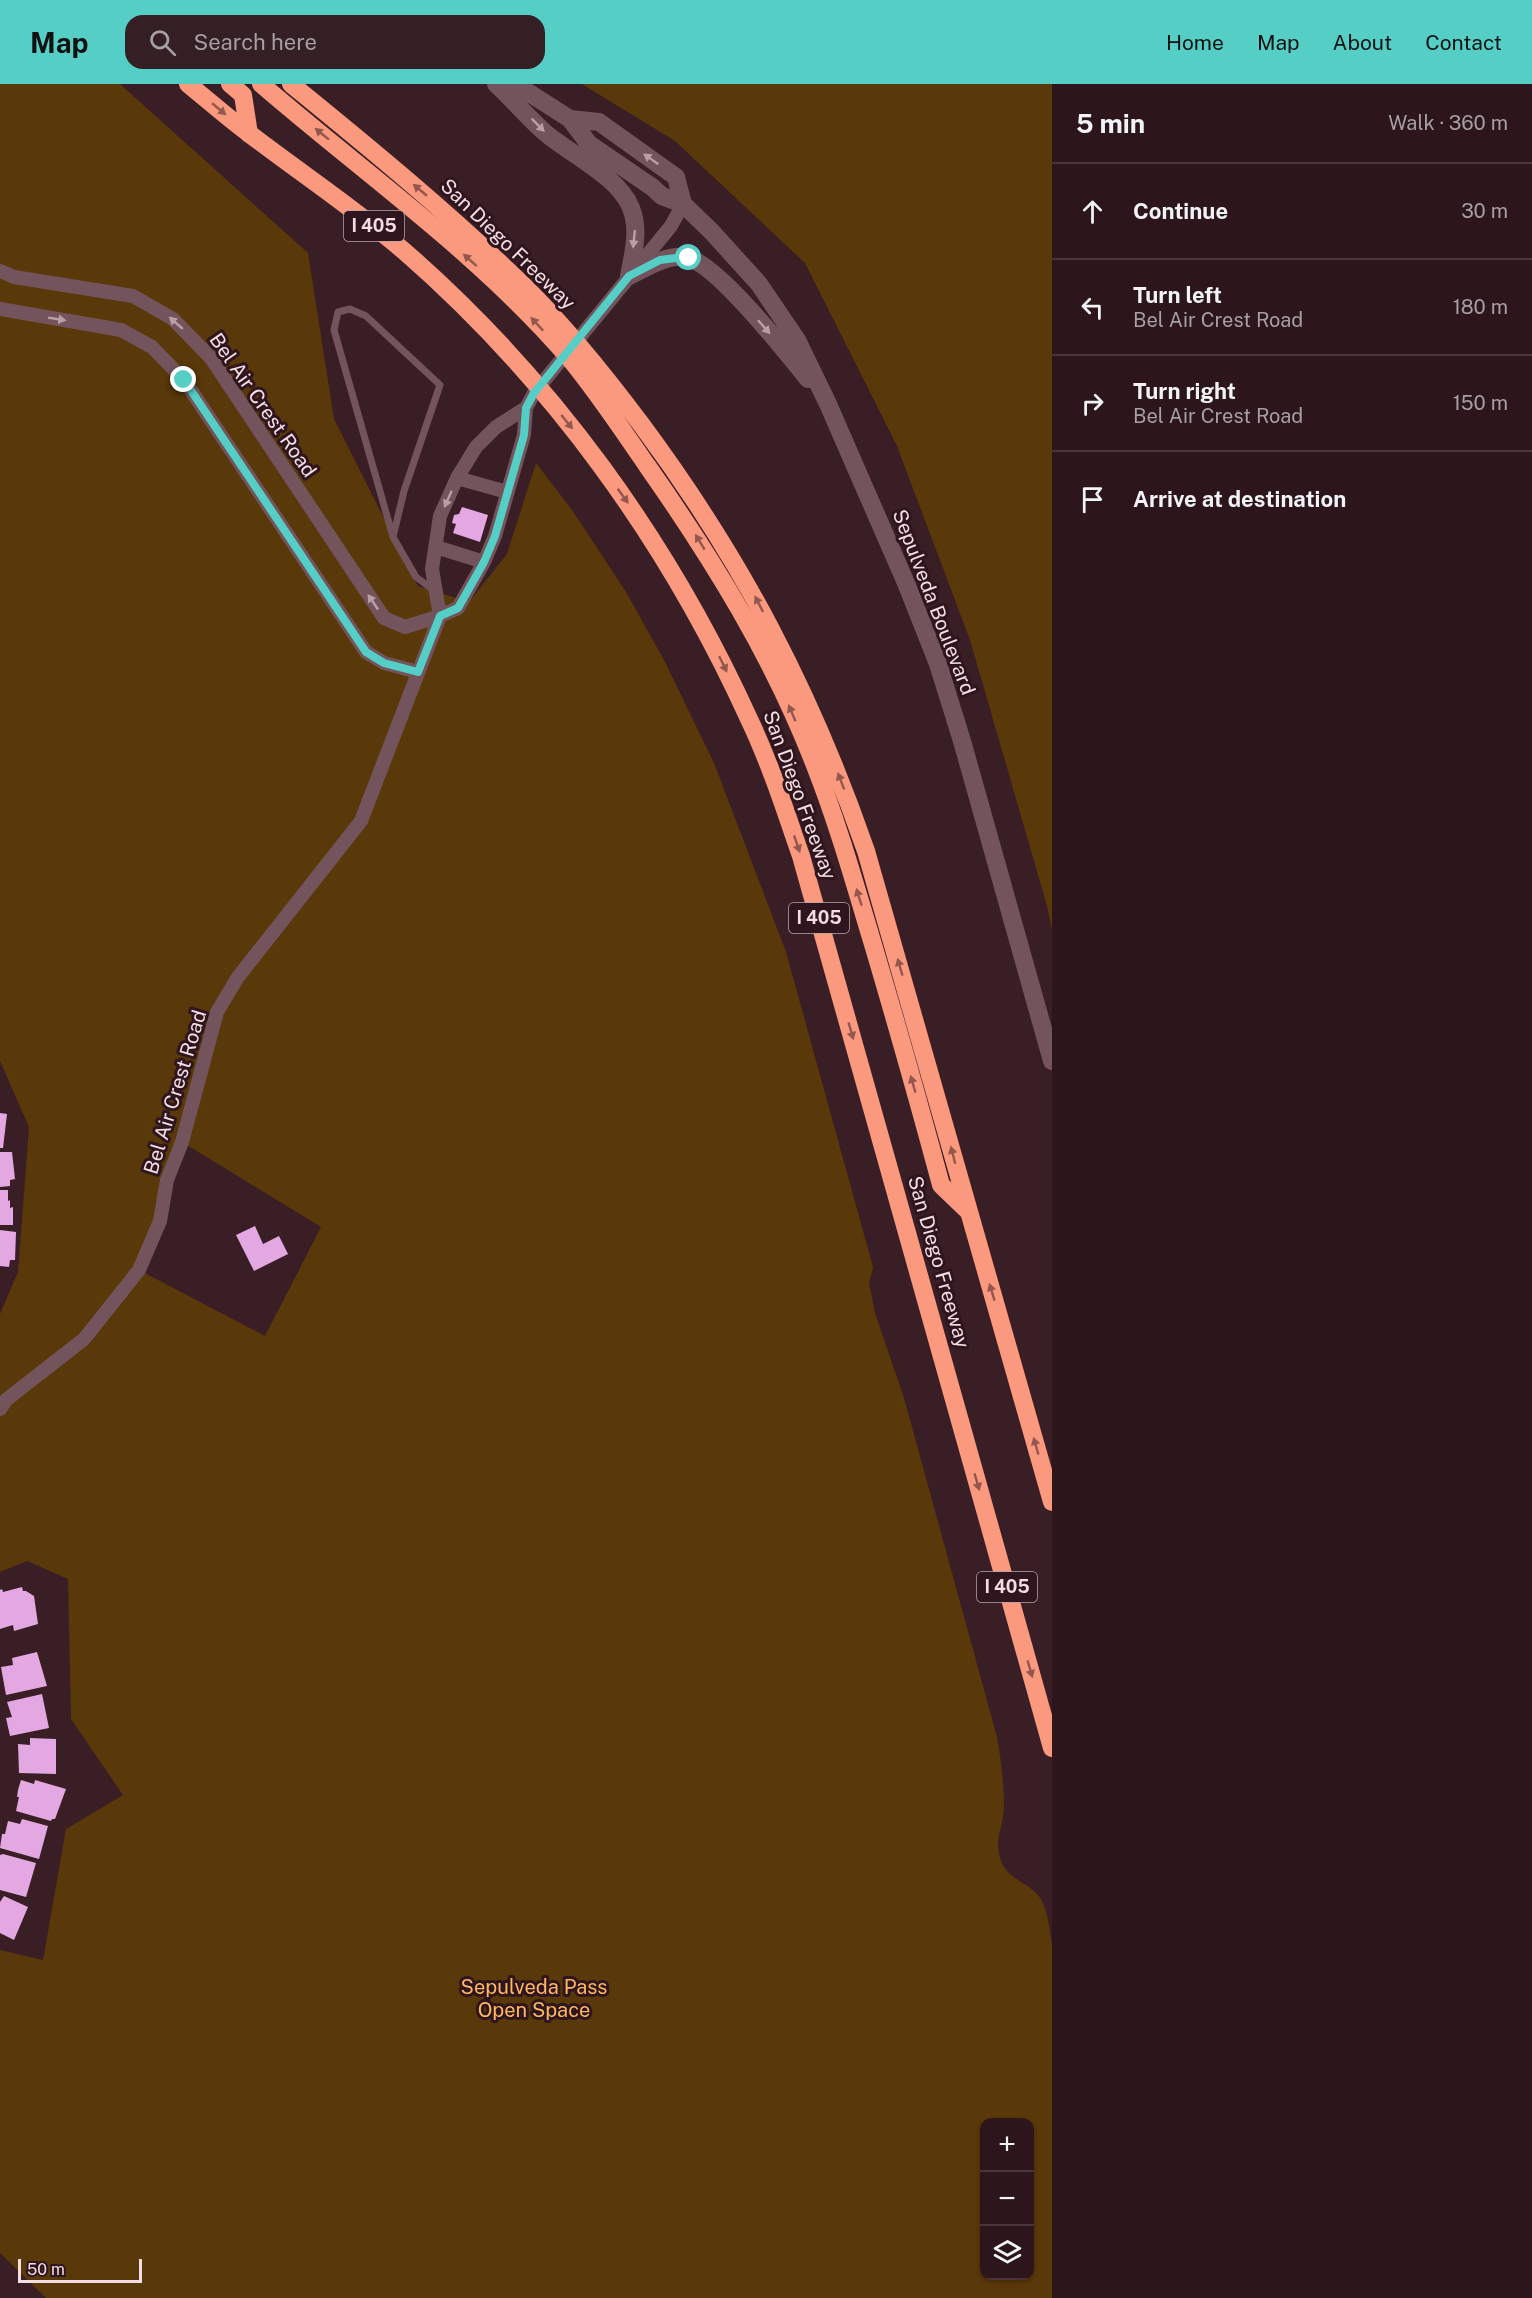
<!DOCTYPE html>
<html lang="en">
<head>
<meta charset="utf-8">
<style>
  :root { --surface:#2c161c; --page:#341f25; --text:#f1f3f6; --muted:#a69fa3; --line:#48353b; --accent:#55cec6 }
  body { margin:0; font-family:"Public Sans",sans-serif; background:var(--page); color:var(--text) }
  .controls { position:absolute; right:18px; bottom:18px; display:grid; overflow:hidden; border-radius:12px; box-shadow:0 2px 4px #0004 }
  .controls button { width:54px; height:54px; display:grid; place-items:center; padding:0; border:0; border-bottom:2px solid var(--line); background:var(--surface); color:var(--text); font:30px sans-serif }
  .scale { position:absolute; left:18px; bottom:15px; width:124px; box-sizing:border-box; padding-left:6px; border:3px solid #f3dfe3; border-top:0; font-size:16px; line-height:21px; white-space:nowrap; color:#f3dfe3; -webkit-text-stroke:4px #2f151d; paint-order:stroke }
  .stop { position:absolute; width:18px; height:18px; margin:-14px; border:4px solid #55cec6; border-radius:50%; background:#fff }
  .stop.end { background:#55cec6; border-color:#fff; box-shadow:0 2px 6px #0008 }
  .list { margin:0; padding:0; list-style:none }
  h2 { display:flex; justify-content:space-between; align-items:center; height:78px; margin:0; padding:0 24px; font-size:26px }
  h2 small { font-size:20px; font-weight:400; color:var(--muted) }
  .list li { display:grid; grid-template-columns:39px 1fr auto; gap:18px; align-items:center; box-sizing:border-box; height:96px; padding:0 24px; border-top:2px solid var(--line) }
  .list b { display:block; font-size:22px; white-space:nowrap }
  .list p { margin:0; font-size:20px; white-space:nowrap; color:var(--muted) }
  .list em { font-size:20px; font-style:normal; color:var(--muted) }
  .icon { flex:none; width:33px; height:33px; fill:none; stroke:currentColor; stroke-width:2; stroke-linecap:round; stroke-linejoin:round }
  .map { position:relative; flex:none; width:1052px; height:2214px; overflow:hidden }
  header { display:flex; align-items:center; gap:36px; box-sizing:border-box; height:84px; padding:0 30px; background:var(--accent); color:#111 }
  header strong { font-size:28px }
  nav { display:flex; gap:33px; margin-inline-start:auto; font-size:21px }
  .search { width:420px; height:54px; background:var(--page); display:flex; align-items:center; gap:15px; box-sizing:border-box; padding:0 21px; border-radius:18px; color:var(--muted); font-size:22px }
  main { display:flex }
  aside { flex:1; background:var(--surface) }
  .map>svg:first-child { display:block }
  .green { fill:#593809; fill-rule:evenodd }
  .building { fill:#e3a8e1 }
  .lines { fill:none; stroke-linecap:round; stroke-linejoin:round }
  .lane { stroke:#74545c; stroke-width:7 }
  .street { stroke:#74545c; stroke-width:14 }
  .secondary { stroke:#74545c; stroke-width:18 }
  .highway { stroke:#fa997e; stroke-width:18 }
  .oneway { fill:#94574e }
  .oneway2 { fill:#baa0a6 }
  .route { stroke:#55cec6; stroke-width:8 }
  .labels { text-anchor:middle; stroke-width:6; stroke-linejoin:round; paint-order:stroke }
  .shield { fill:#2f151d; stroke:#b8a2a8; stroke-width:1.5 }
  .shield-label { font-size:18px; font-weight:bold; fill:#f3dfe3 }
  .street-label { font-size:20px; fill:#f3dfe3; stroke:#2f151d }
  .park-label { font-size:20px; fill:#feb860; stroke:#2f151d }
</style>
</head>
<body>
<header>
<strong>Map</strong>
<div class="search"><svg class="icon" aria-label="search" viewBox="0 0 24 24"><circle cx="10" cy="10" r="6"/><path d="M15 15l6 6"/></svg>Search here</div>
<nav><a>Home</a><a>Map</a><a>About</a><a>Contact</a></nav>
</header>
<main>
<div class="map">
<svg width="1052" height="2214" viewBox="0 0 1052 2214">
  <rect width="100%" height="100%" fill="#3a1e26"/>
  <path class="green" d="M 0,0 L 120,0 L 308,169 L 334,335 L 418,502 L 469,518 L 507,470 L 536,379 L 572,426 L 626,508 L 664,576 L 714,679 L 786,868 L 873,1183 L 869,1199 L 875,1229 L 904,1314 L 997,1653 C 1001,1676 1004,1699 1004,1722 C 1004,1743 993,1754 1001,1777 C 1006,1793 1026,1798 1037,1810 C 1048,1822 1049,1844 1052,1859 L 1052,2214 L 46,2214 L 0,2169 L 0,1866 L 43,1876 L 66,1745 L 123,1711 L 71,1635 L 68,1495 L 27,1477 L 0,1488 L 0,1230 L 18,1188 L 29,1043 L 0,977 ZM 182,1058 L 321,1143 L 265,1252 L 139,1186 ZM 984,2038 L 1030,2038 L 1030,2192 L 984,2192 Z
    M 582,0 L 1052,0 L 1052,846 L 1047,822 L 970,556 L 897,362 L 805,179 L 675,57 Z"/>
  <path class="building" d="M 462,423 L 488,431 L 480,458 L 453,449 L 456,440 L 452,439 L 454,431 L 459,430 Z
    M 0,1029 L 7,1030 L 3,1064 L 0,1064 Z
    M 0,1068 L 12,1068 L 15,1095 L 10,1096 L 10,1102 L 0,1103 Z
    M 0,1106 L 8,1106 L 8,1117 L 10,1116 L 10,1124 L 13,1123 L 13,1141 L 0,1141 Z
    M 255,1142 L 263,1160 L 279,1152 L 288,1170 L 254,1187 L 236,1151 Z
    M 0,1146 L 16,1148 L 15,1176 L 10,1176 L 9,1183 L 0,1182 Z
    M 22,1503 L 23,1507 L 26,1507 L 34,1512 L 38,1540 L 14,1547 L 13,1541 L 0,1545 L 0,1506 L 2,1505 L 3,1508 Z
    M 37,1568 L 47,1602 L 6,1611 L 1,1583 L 13,1581 L 12,1574 Z
    M 42,1610 L 49,1644 L 10,1652 L 6,1634 L 12,1633 L 7,1618 Z
    M 30,1654 L 56,1655 L 56,1690 L 19,1689 L 18,1660 L 30,1661 Z
    M 21,1696 L 34,1700 L 35,1696 L 66,1705 L 55,1735 L 52,1735 L 51,1737 L 16,1727 L 19,1713 L 17,1713 L 18,1706 Z
    M 22,1735 L 48,1742 L 39,1775 L 0,1764 L 2,1750 L 5,1750 L 8,1737 L 20,1740 Z
    M 3,1770 L 36,1779 L 26,1813 L 0,1806 L 0,1771 Z
    M 4,1812 L 28,1823 L 14,1856 L 0,1849 L 0,1818 Z"/>
  <g class="lines">
    <path class="lane" d="M 393,453 L 334,246 L 338,228 L 350,225 L 366,232 L 440,301 L 404,407 L 393,453 L 416,493 L 435,507"/>
    <path class="street" d="M 0,187 L 14,193 L 133,212 L 173,235 L 211,274 L 384,534 L 405,543 L 440,532 L 458,524 L 484,478 L 495,452 L 524,351 L 526,324 L 534,309 L 671,142 L 683,120
      M 0,225 L 121,246 L 152,263 L 184,296 L 366,568 L 384,579 L 418,588
      M 457,394 L 507,408
      M 436,463 L 484,478
      M 0,1325 L 6,1316 L 84,1255 L 139,1186 L 160,1137 L 167,1096 L 182,1058 L 217,928 L 238,893 L 361,737 L 440,532 L 432,485 L 440,432 L 457,394 L 476,363 L 496,343 L 526,324"/>
    <path class="secondary" d="M 496,0 C 512,15 526,31 542,46 C 567,69 618,91 631,124 C 640,146 633,170 629,192
      M 515,0 L 570,35 L 589,60 L 652,103 L 662,112 L 683,120 L 712,148 L 759,200 L 797,256 L 828,320 L 906,499 L 938,580 L 962,657 L 1052,977
      M 570,35 L 599,38 L 676,93 L 683,120
      M 629,192 C 646,184 665,171 685,173 C 715,177 787,269 808,295"/>
    <path class="highway" d="M 188,0 C 209,17 229,35 251,51 C 302,90 355,125 404,167 C 552,296 668,457 749,635 C 770,679 785,726 801,772 L 1052,1664
      M 230,0 L 243,11 L 249,50
      M 261,0 C 365,90 480,170 570,275 C 598,309 623,347 648,383 C 713,476 773,573 814,679 C 837,737 854,797 872,857 C 896,938 919,1019 941,1101 L 967,1126
      M 291,0 C 371,65 450,130 524,202 C 567,244 605,292 641,340 C 742,476 811,608 866,767 L 1052,1418"/>
  </g>
  <defs><path id="oneway-solid" d="M-6-.8H1V-3.2L6.5 0L1 3.2V.8H-6Z" transform="scale(1.5)"/></defs>
  <g class="oneway">
    <use href="#oneway-solid" transform="translate(219 25) rotate(40)"/>
    <use href="#oneway-solid" transform="translate(322 50) rotate(-141)"/>
    <use href="#oneway-solid" transform="translate(420 106) rotate(-140)"/>
    <use href="#oneway-solid" transform="translate(470 176) rotate(-138)"/>
    <use href="#oneway-solid" transform="translate(537 240) rotate(-133)"/>
    <use href="#oneway-solid" transform="translate(567 338) rotate(51)"/>
    <use href="#oneway-solid" transform="translate(623 412) rotate(54)"/>
    <use href="#oneway-solid" transform="translate(700 458) rotate(-121)"/>
    <use href="#oneway-solid" transform="translate(759 520) rotate(-117)"/>
    <use href="#oneway-solid" transform="translate(723 580) rotate(64)"/>
    <use href="#oneway-solid" transform="translate(792 629) rotate(-113)"/>
    <use href="#oneway-solid" transform="translate(841 697) rotate(-111)"/>
    <use href="#oneway-solid" transform="translate(797 760) rotate(71)"/>
    <use href="#oneway-solid" transform="translate(859 813) rotate(-107)"/>
    <use href="#oneway-solid" transform="translate(900 883) rotate(-106)"/>
    <use href="#oneway-solid" transform="translate(851 947) rotate(74)"/>
    <use href="#oneway-solid" transform="translate(913 1000) rotate(-106)"/>
    <use href="#oneway-solid" transform="translate(953 1071) rotate(-105)"/>
    <use href="#oneway-solid" transform="translate(992 1208) rotate(-107)"/>
    <use href="#oneway-solid" transform="translate(1036 1362) rotate(-106)"/>
    <use href="#oneway-solid" transform="translate(977 1398) rotate(74)"/>
    <use href="#oneway-solid" transform="translate(1030 1585) rotate(74)"/>
  </g>
  <g class="oneway2">
    <use href="#oneway-solid" transform="translate(538 41) rotate(45)"/>
    <use href="#oneway-solid" transform="translate(651 75) rotate(-145)"/>
    <use href="#oneway-solid" transform="translate(634 155) rotate(96)"/>
    <use href="#oneway-solid" transform="translate(57 235) rotate(9)"/>
    <use href="#oneway-solid" transform="translate(176 239) rotate(-139)"/>
    <use href="#oneway-solid" transform="translate(764 243) rotate(48)"/>
    <use href="#oneway-solid" transform="translate(448 415) rotate(114)"/>
    <use href="#oneway-solid" transform="translate(373 518) rotate(-124)"/>
  </g>
  <g class="lines">
    <path class="route" d="M 184,296 L 366,568 L 384,579 L 418,588 L 440,532 L 458,524 L 484,478 L 495,452 L 524,351 L 526,324 L 534,309 L 629,192 L 660,176 L 684,173 L 689,174"/>
  </g>
  <g class="labels">
    <g class="shield">
      <rect x="344" y="127" width="60" height="30" rx="4.5"/>
      <rect x="789" y="819" width="60" height="30" rx="4.5"/>
      <rect x="977" y="1488" width="60" height="30" rx="4.5"/>
    </g>
    <g class="shield-label">
      <text x="374" y="148">I 405</text>
      <text x="819" y="840">I 405</text>
      <text x="1007" y="1509">I 405</text>
    </g>
    <g class="street-label">
      <text transform="translate(508 160) rotate(44)" y="7">San Diego Freeway</text>
      <text transform="translate(263 321) rotate(55)" y="7">Bel Air Crest Road</text>
      <text transform="translate(934 518) rotate(69)" y="7">Sepulveda Boulevard</text>
      <text transform="translate(800 711) rotate(70)" y="7">San Diego Freeway</text>
      <text transform="translate(175 1008) rotate(-73)" y="7">Bel Air Crest Road</text>
      <text transform="translate(939 1178) rotate(74)" y="7">San Diego Freeway</text>
    </g>
    <g class="park-label">
      <text x="534" y="1910">Sepulveda Pass<tspan x="534" dy="23">Open Space</tspan></text>
    </g>
  </g>
</svg>
<div class="controls">
<button>+</button>
<button>−</button>
<button><svg class="icon" aria-label="layers" viewBox="0 0 24 24"><path d="M12 4l9 5-9 5-9-5zM3 14l9 5 9-5"/></svg></button>
</div>
<div class="scale">50 m</div>
<div class="stop" style="left:689px;top:174px"></div>
<div class="stop end" style="left:184px;top:296px"></div>
</div>
<aside>
<h2>5 min<small>Walk · 360 m</small></h2>
<ul class="list">
<li><svg class="icon" aria-label="ahead" viewBox="0 0 24 24"><path d="M12 20V5M6 11l6-6 6 6"/></svg><div><b>Continue</b></div><em>30 m</em></li>
<li><svg class="icon" aria-label="left" viewBox="0 0 24 24"><path d="M17 20v-9H6M10 6l-5 5 5 5"/></svg><div><b>Turn left</b><p>Bel Air Crest Road</p></div><em>180 m</em></li>
<li><svg class="icon" aria-label="right" viewBox="0 0 24 24"><path d="M7 20v-9h11M14 6l5 5-5 5"/></svg><div><b>Turn right</b><p>Bel Air Crest Road</p></div><em>150 m</em></li>
<li><svg class="icon" aria-label="arrive" viewBox="0 0 24 24"><path d="M6 21V4h12l-3 4 3 4H6"/></svg><div><b>Arrive at destination</b></div></li>
</ul>
</aside>
</main>
</body>
</html>
